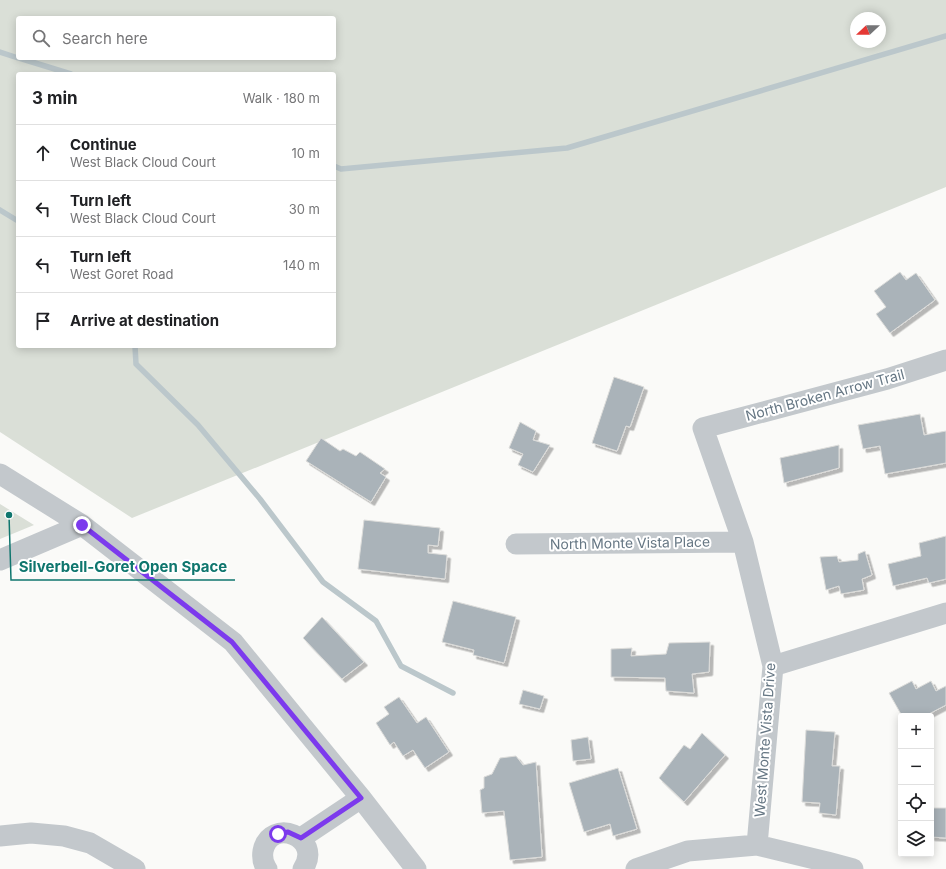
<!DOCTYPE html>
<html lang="en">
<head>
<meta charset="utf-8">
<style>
  :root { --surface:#fff; --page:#f6f6f6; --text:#202124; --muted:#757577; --line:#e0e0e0 }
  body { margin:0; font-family:Inter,sans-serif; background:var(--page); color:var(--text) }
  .controls { position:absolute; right:12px; bottom:12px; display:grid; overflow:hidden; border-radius:4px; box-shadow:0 2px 10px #0003 }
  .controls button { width:36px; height:36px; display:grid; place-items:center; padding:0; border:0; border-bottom:1px solid var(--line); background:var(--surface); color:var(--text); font:20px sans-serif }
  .compass { position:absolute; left:850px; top:12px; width:36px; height:36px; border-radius:50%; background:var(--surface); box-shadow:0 2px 10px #0003; rotate:248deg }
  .stop { position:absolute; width:12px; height:12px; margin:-9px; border:3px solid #7c3aed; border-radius:50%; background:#fff }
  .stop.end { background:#7c3aed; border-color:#fff; box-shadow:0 1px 4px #0008 }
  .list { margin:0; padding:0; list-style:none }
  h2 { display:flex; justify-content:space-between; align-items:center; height:52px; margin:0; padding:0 16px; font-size:17px }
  h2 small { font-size:13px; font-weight:400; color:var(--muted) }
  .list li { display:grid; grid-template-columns:26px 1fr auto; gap:12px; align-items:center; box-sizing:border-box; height:56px; padding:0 16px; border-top:1px solid var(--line) }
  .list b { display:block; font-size:15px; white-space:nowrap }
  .list p { margin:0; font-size:13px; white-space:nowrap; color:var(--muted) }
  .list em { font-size:13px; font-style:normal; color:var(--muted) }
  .icon { flex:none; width:22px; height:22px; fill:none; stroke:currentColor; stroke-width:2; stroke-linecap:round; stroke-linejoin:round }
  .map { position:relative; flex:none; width:946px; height:869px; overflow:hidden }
  .search { position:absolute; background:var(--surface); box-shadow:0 2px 10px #0003; left:16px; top:16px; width:320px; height:44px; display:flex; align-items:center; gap:10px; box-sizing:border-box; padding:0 14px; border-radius:4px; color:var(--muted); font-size:15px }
  .panel { position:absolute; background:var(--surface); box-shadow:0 2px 10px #0003; left:16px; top:72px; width:320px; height:276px; border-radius:4px }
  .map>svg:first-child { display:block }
  .green { fill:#dadfd7; fill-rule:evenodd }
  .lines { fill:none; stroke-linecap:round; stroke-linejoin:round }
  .stream { stroke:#bbc7cb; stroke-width:5.5 }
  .building { fill:#aab3b9; stroke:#dcdcda; filter:url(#shadow) }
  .minor { stroke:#c3c8cc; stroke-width:21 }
  .route { stroke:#7c3aed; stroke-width:5 }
  .labels { text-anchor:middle; stroke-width:4; stroke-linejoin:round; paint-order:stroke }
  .street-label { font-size:14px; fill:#657683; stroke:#fff }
  .leader { fill:none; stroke:#0f766e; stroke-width:1.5 }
  .callout-dot { fill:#0f766e; stroke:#fff; stroke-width:1.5 }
  .callout-label { font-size:15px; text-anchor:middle; font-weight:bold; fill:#0f766e; stroke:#fff; stroke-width:4; stroke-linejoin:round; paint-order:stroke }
</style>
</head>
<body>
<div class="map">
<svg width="946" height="869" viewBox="0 0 946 869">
  <defs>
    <filter id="shadow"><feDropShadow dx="3.5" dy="3.5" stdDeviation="0" flood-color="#0004"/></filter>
  </defs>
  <rect width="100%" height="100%" fill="#fafaf8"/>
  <path class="green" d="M 0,0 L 946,0 L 946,187 L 132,518 L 0,432 ZM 18,18 L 334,18 L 334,58 L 18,58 ZM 856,18 L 880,18 L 880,42 L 856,42 ZM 18,74 L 334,74 L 334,346 L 18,346 Z
    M 0,504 L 34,525 L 0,539 Z"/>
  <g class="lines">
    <path class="stream" d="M 0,52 L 18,58
      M 19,58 L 71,74
      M 334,166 L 341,169 L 567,148 L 946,36
      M 0,210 L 18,221
      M 135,346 L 136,364 L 198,425 L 260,499 L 323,582 L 376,621 L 401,666 L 453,693"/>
  </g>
  <path class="building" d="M 900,272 L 906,280 L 916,273 L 935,300 L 890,333 L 876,314 L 886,307 L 874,291 Z
    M 614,377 L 644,387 L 630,427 L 626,426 L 617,451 L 592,443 Z
    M 920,414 L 924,435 L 946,431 L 946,463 L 885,474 L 880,446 L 863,449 L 858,425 Z
    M 520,422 L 536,431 L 533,440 L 550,445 L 533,472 L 518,465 L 523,454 L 509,448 Z
    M 321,438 L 340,451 L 343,449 L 356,456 L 360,452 L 385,469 L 380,473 L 386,477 L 371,502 L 306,461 Z
    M 839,445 L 839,468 L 784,483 L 780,458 Z
    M 364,520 L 440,528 L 438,546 L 428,545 L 428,553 L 447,555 L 445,579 L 358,569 Z
    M 946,536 L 946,579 L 929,583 L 927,578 L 893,586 L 888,564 L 921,556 L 919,543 Z
    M 865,551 L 872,575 L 862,579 L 864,590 L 841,594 L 839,586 L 826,590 L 820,557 L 837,556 L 839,562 L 858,560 L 858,554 Z
    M 453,601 L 516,617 L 504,663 L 473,655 L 474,650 L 442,642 Z
    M 322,617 L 364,662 L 342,679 L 303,638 Z
    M 710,642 L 709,672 L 692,674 L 694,693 L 666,691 L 665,678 L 611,677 L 611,649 L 632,648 L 631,656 L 666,654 L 669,643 Z
    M 912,681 L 916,689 L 931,681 L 936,691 L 946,686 L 946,705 L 925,716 L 902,716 L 889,693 Z
    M 523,690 L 544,696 L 540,709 L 519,704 Z
    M 399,697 L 417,723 L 426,717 L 449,752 L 425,768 L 413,750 L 403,756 L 394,742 L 390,745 L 376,723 L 389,714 L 384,707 Z
    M 806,730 L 835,732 L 832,766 L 840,766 L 836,815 L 819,813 L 820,803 L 802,802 Z
    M 702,733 L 725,755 L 684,802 L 659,778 L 684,745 L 690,749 Z
    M 588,737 L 591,759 L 573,761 L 571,740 Z
    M 516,756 L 523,765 L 536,762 L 542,857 L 510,860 L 504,811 L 482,813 L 480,790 L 484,788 L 484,777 L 492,774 L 500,758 Z
    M 618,768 L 637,829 L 613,836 L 610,824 L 584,832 L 569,783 Z
    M 933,808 L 946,808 L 946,838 L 931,837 L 931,813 L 933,813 Z"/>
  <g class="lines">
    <path class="minor" d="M 0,474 L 82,525 L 233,642 L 361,798 L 416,869
      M 516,544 L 743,542
      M 0,560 L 82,525
      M 773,666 L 946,613
      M 0,836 L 31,833 L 64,836 L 90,843 L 135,869
      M 301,838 L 361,798
      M 757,845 L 773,666 L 743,542 L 703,428 L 887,379 L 946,360
      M 267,869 C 263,864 262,858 263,851 C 270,816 324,837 303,869
      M 636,869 L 688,851 L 757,845 L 827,862 L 853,869"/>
  </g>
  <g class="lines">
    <path class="route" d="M 82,525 L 232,642 L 361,798 L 301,838 L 288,832 L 278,834"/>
  </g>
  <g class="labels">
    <g class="street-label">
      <text transform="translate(825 395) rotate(-15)" y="5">North Broken Arrow Trail</text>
      <text transform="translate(630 543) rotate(-1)" y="5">North Monte Vista Place</text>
      <text transform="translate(765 740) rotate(-86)" y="5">West Monte Vista Drive</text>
    </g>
  </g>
  <path class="leader" d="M9 515L11 580H235"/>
  <circle class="callout-dot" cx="9" cy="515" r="4"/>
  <g class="callout-label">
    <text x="123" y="572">Silverbell-Goret Open Space</text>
  </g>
</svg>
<div class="controls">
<button>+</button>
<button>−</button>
<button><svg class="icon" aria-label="locate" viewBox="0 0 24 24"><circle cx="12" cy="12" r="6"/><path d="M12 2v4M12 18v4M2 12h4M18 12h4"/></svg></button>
<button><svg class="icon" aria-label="layers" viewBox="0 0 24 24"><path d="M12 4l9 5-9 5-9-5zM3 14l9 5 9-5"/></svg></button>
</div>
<svg class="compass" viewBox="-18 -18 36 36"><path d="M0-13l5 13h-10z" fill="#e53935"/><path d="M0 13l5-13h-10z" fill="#757577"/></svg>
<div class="stop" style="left:278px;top:834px"></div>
<div class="stop end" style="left:82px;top:525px"></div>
<div class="search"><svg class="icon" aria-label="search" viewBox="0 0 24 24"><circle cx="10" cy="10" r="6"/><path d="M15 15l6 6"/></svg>Search here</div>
<section class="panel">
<h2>3 min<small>Walk · 180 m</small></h2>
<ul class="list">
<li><svg class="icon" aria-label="ahead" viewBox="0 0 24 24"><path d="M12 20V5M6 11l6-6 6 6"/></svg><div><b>Continue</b><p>West Black Cloud Court</p></div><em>10 m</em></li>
<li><svg class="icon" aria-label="left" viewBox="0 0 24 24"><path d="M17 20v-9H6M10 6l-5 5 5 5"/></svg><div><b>Turn left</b><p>West Black Cloud Court</p></div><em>30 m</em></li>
<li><svg class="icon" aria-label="left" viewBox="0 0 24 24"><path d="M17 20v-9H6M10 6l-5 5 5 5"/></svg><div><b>Turn left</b><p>West Goret Road</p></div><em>140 m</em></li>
<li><svg class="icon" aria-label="arrive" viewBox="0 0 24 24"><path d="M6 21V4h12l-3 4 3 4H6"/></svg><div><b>Arrive at destination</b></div></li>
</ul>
</section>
</div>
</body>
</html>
